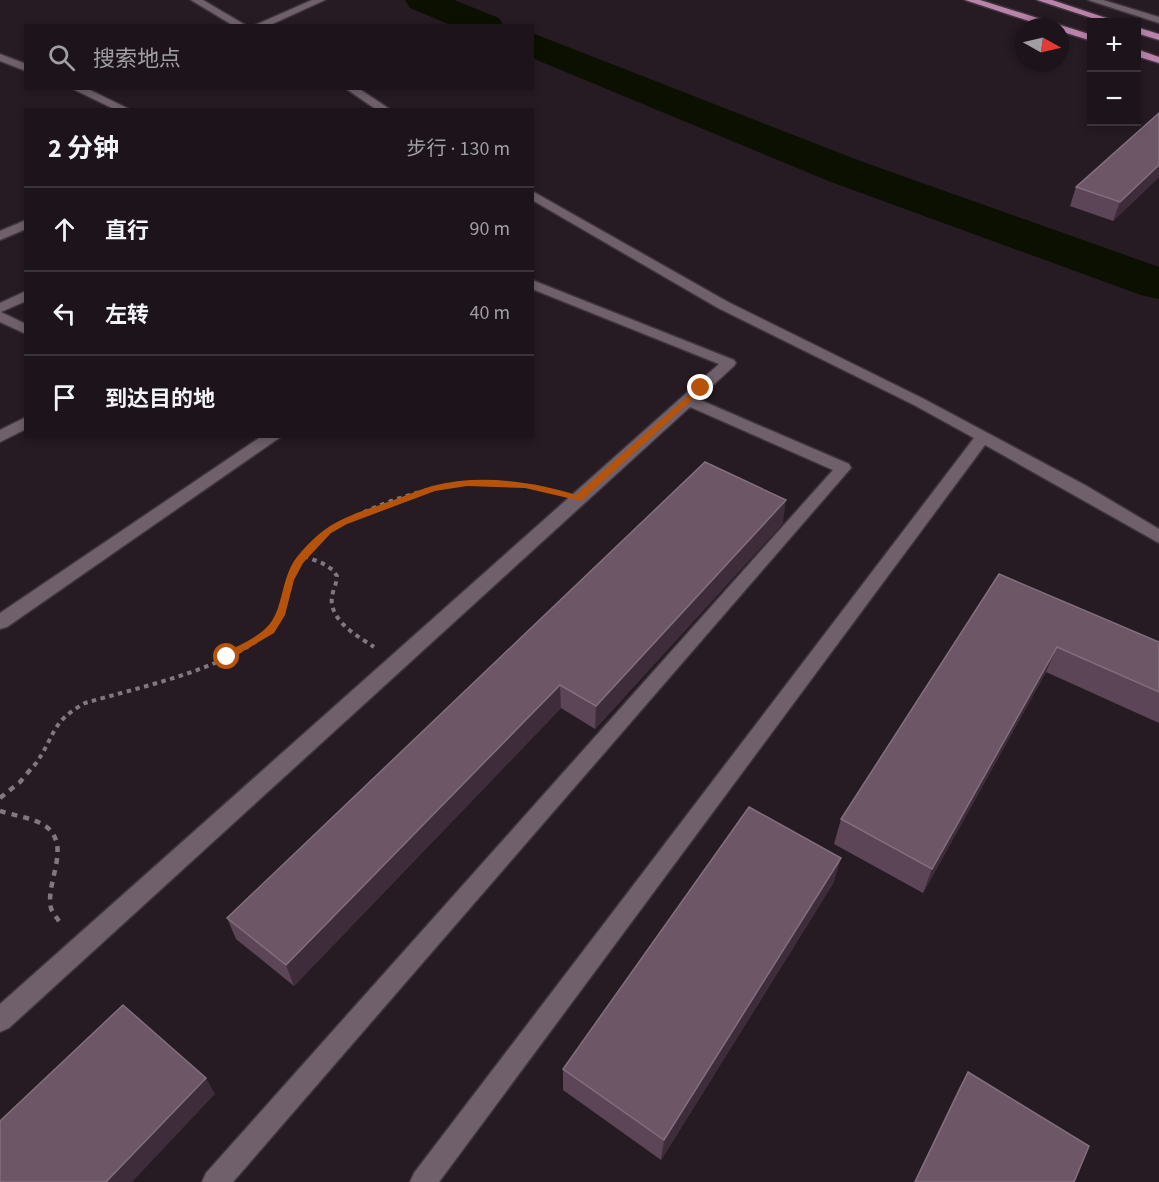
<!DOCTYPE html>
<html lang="zh">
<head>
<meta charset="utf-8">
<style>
  :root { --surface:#1c141a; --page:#292127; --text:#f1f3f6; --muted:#a09ea2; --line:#3a3339 }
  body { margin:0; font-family:"Source Sans 3","Noto Sans SC",sans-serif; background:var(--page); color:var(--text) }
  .controls { position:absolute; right:18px; top:18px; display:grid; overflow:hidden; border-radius:0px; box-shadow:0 3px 9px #0003 }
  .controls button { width:54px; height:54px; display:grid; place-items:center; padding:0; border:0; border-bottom:2px solid var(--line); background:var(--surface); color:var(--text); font:30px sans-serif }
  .compass { position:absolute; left:1015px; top:18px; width:54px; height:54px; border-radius:50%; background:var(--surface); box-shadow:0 3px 9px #0003; rotate:98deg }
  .stop { position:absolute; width:18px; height:18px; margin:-14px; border:4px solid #b45309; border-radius:50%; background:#fff }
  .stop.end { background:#b45309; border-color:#fff; box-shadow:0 2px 6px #0008 }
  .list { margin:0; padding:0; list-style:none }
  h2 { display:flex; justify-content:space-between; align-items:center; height:78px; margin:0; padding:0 24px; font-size:26px }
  h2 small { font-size:20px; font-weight:400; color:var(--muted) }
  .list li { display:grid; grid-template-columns:39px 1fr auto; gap:18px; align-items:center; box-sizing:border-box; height:84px; padding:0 24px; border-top:2px solid var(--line) }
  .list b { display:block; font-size:22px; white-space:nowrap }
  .list em { font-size:20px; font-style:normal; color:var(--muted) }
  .icon { flex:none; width:33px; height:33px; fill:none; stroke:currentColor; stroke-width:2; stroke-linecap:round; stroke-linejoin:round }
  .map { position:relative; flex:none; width:1159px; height:1182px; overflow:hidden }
  .search { position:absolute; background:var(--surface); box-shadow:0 3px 9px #0003; left:24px; top:24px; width:510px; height:66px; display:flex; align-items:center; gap:15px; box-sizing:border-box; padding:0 21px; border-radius:0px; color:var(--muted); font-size:22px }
  .panel { position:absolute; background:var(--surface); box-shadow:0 3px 9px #0003; left:24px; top:108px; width:510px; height:330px; border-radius:0px }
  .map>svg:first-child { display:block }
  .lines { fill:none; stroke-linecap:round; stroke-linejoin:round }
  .river { fill:#0b1000; fill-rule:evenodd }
  .minor-casing { stroke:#3e343b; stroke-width:3 }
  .major-casing { stroke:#3e343b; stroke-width:3 }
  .path-far1 { stroke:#81777e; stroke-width:4; stroke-dasharray:4.5 4.5; stroke-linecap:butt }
  .path { stroke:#81777e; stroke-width:4.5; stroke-dasharray:6 6; stroke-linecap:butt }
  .minor { fill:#6f606b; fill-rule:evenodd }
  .major { fill:#ba83ac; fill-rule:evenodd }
  .wall { fill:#5c4556 }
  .shaded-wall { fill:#3f2c3a }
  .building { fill:#6d5767; stroke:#826f7d; stroke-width:1.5 }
  .route { fill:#b45309 }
</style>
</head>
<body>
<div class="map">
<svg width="1159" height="1182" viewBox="0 0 1159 1182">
  <rect width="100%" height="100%" fill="#261a23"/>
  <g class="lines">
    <path class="river" d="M 405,0 L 454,0 L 499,18 L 504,26 L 453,26 L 410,8 Z
      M 532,33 L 863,162 L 1159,267 L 1159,299 L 1141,295 L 831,182 L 532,58 Z"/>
    <g class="minor-casing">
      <path id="minor" d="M 191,0 L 203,0 L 247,26 L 234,26 Z
        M 312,0 L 325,0 L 268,26 L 253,26 Z
        M 1088,0 L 1103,0 L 1159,17 L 1159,23 Z
        M 0,54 L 26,64 L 26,71 L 0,61 Z
        M 71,88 L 86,88 L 131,110 L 116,110 Z
        M 345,88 L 358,88 L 391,110 L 377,110 Z
        M 532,191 L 728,302 L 924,399 L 1085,485 L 1159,529 L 1159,543 L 985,445 L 439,1182 L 410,1182 L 414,1173 L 974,438 L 914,405 L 718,308 L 532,200 Z
        M 26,220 L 26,229 L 0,240 L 0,231 Z
        M 532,280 L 734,360 L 736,363 L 734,366 L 698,399 L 849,464 L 851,468 L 233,1182 L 202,1182 L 206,1173 L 833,470 L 690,407 L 9,1028 L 0,1032 L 0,1004 L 719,364 L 532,289 Z
        M 26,291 L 26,301 L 1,312 L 26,324 L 26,334 L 0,322 L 0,303 Z
        M 26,417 L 26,429 L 0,442 L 0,430 Z
        M 262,436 L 282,436 L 7,627 L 0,629 L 0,613 Z"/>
    </g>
    <g class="major-casing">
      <path id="major" d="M 965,0 L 980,0 L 1092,35 L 1092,41 L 1060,31 L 1060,27 L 1047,27 Z
        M 1037,0 L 1052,0 L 1118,22 L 1104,22 Z
        M 1136,27 L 1159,34 L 1159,40 L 1136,33 Z
        M 1136,49 L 1159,57 L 1159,63 L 1136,56 Z"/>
    </g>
    <path class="path-far1" d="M 304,556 L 322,563 L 333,570 L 337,576 C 337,585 330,594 332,604 C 335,624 359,637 374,647
      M 34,766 C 56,736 49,723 85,703 C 140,687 223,670 267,633 C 289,615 286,581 300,559 C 329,517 417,488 466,483 C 494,480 521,485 548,490"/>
    <path class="path" d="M 0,798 L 20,782 L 35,764
      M 0,811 C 15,816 37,818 49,829 C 70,850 45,884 51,908 C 53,914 58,919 61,924"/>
    <use href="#minor" class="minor"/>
    <use href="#major" class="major"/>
  </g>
  <path class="wall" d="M 1159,113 L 1159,177 L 1113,221 L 1070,206 L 1076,187 Z
    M 783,523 L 595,729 L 561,708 L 294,986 L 236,939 L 227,918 Z
    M 999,574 L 1159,642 L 1159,723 L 1046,672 L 923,893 L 834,844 L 841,819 Z
    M 834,882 L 661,1160 L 563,1090 L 563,1069 Z
    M 968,1072 L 1074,1182 L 914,1182 L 959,1088 Z"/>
  <path class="shaded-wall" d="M 1159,165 L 1159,177 L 1113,221 L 1120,202 Z
    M 786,500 L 783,523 L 595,729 L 596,706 Z
    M 1057,647 L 1046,672 L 923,893 L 932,869 Z
    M 560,685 L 561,708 L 294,986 L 286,965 Z
    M 841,858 L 834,882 L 661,1160 L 664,1140 Z
    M 206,1078 L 215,1094 L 132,1182 L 106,1182 Z"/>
  <path class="building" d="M 1159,113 L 1159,165 L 1120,202 L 1076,187 Z
    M 705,462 L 786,500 L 596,706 L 560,685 L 286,965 L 227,918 Z
    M 999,574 L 1159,642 L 1159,692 L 1057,647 L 932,869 L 841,819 Z
    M 749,807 L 841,858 L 664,1140 L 563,1069 Z
    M 123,1005 L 206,1078 L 106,1182 L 0,1182 L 0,1121 Z
    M 968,1072 L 1089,1146 L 1074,1182 L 915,1182 Z"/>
  <path class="route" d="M 699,386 L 705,388 L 581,501 L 525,488 L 467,486 L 435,491 L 347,524 L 331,533 L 303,563 L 294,580 L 285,615 L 274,633 L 230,659 L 223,659 L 223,654 C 236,646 255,639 266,628 C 284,612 280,578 297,557 C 326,522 343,518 385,503 C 400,498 416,491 432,486 C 478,474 532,481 576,495 Z"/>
</svg>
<div class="controls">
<button>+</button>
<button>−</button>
</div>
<svg class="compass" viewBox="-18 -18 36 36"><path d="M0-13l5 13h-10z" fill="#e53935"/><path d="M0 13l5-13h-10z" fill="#a09ea2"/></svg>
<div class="stop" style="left:227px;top:657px"></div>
<div class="stop end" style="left:701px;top:388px"></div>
<div class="search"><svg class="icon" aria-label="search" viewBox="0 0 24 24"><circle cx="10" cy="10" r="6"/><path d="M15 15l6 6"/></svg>搜索地点</div>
<section class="panel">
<h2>2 分钟<small>步行 · 130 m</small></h2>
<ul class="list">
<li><svg class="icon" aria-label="ahead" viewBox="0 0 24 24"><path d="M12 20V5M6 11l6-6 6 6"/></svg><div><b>直行</b></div><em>90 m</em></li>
<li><svg class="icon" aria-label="left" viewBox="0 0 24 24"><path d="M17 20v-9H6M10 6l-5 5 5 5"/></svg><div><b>左转</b></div><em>40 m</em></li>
<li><svg class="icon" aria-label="arrive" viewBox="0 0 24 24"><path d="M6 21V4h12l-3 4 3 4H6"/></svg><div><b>到达目的地</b></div></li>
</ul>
</section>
</div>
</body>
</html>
